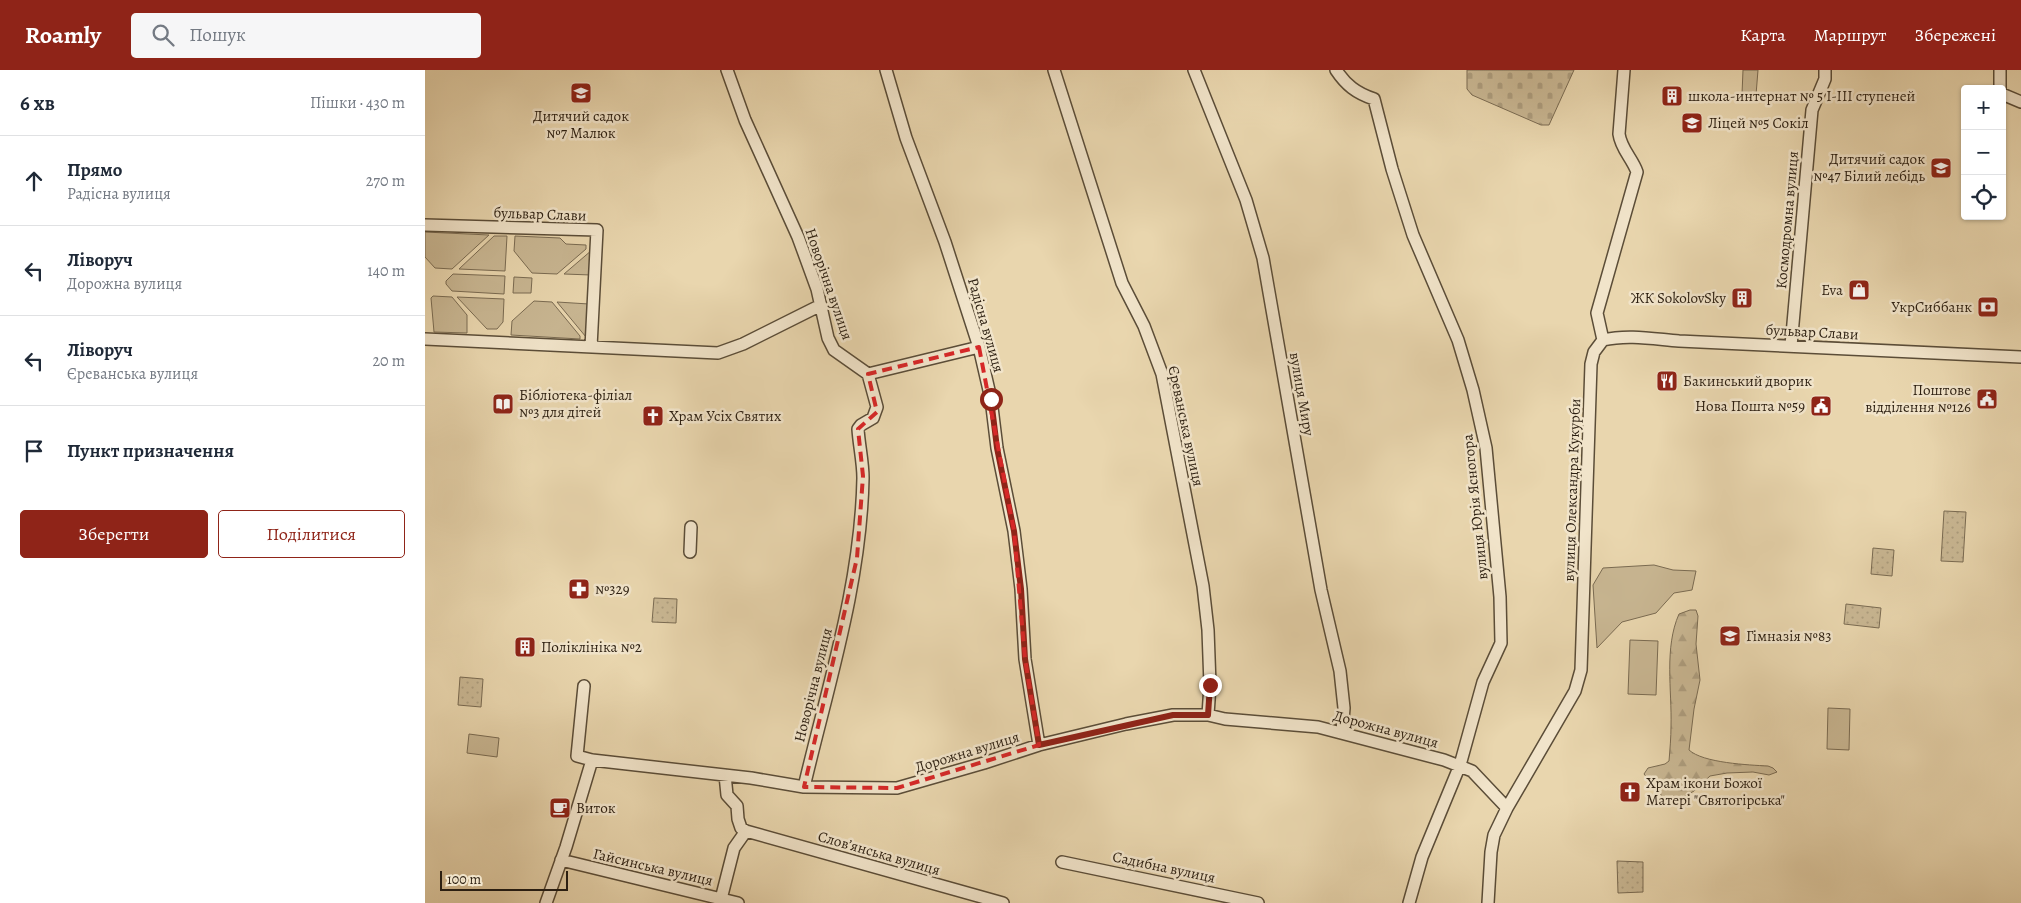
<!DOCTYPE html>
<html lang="uk">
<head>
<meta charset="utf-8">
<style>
  :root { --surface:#fff; --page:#f6f6f7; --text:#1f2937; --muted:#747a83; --line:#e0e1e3; --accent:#8f2418 }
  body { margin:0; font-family:Alegreya,serif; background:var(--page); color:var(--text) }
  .controls { position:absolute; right:15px; top:15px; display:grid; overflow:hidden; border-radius:5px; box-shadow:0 1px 4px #0004 }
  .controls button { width:45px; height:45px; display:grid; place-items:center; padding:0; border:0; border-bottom:1px solid var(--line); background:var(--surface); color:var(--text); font:25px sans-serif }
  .scale { position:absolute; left:15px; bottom:12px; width:128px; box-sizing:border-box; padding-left:5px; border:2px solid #2c1f11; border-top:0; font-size:14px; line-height:18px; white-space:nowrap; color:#2c1f11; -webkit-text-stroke:4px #f1e4ca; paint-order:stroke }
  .stop { position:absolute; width:15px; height:15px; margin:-11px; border:4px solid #8f2418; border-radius:50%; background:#fff }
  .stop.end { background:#8f2418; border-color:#fff; box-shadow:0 1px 5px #0008 }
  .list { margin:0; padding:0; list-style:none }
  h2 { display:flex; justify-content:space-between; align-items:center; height:65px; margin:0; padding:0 20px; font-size:21px }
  h2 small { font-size:16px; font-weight:400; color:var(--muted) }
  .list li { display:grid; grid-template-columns:32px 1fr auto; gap:15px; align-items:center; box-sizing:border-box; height:90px; padding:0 20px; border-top:1px solid var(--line) }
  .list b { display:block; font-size:19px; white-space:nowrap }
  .list p { margin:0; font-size:16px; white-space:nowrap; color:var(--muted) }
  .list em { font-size:16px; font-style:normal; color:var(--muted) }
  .actions { display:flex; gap:10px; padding:15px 20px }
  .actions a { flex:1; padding:11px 0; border:1px solid var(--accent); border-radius:5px; text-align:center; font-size:18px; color:var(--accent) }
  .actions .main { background:var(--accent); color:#fff }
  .icon { flex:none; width:28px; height:28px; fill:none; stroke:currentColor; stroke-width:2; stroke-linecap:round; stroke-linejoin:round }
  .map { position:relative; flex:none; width:1596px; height:833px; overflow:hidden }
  header { display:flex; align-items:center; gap:30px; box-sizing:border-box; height:70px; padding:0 25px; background:var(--accent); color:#fff }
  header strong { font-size:24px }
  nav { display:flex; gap:28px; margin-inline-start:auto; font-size:18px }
  .search { width:350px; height:45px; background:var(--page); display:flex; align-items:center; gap:12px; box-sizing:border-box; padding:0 18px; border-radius:5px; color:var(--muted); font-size:19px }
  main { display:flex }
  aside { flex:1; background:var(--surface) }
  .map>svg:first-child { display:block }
  .green { fill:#c9b793; stroke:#7a6b52 }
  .forest { fill:url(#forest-firs); stroke:#7a6b52 }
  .cemetery { fill:url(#cemetery-stones); stroke:#7a6b52 }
  .park { fill:url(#park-dots); stroke:#7a6b52 }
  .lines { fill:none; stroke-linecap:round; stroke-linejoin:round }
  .minor-casing { stroke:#5b4d38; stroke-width:14 }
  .minor { stroke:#f1e4ca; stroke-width:11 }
  .route { stroke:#8f2418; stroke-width:6 }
  .marked { fill:none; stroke:#d62828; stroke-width:4; stroke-dasharray:10 6; stroke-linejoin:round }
  .labels { text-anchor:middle; stroke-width:5; stroke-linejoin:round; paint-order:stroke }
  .poi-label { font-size:15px; fill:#2c1f11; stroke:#f1e4ca; text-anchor:start }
  .street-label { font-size:15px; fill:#2c1f11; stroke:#f1e4ca }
</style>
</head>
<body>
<header>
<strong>Roamly</strong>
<div class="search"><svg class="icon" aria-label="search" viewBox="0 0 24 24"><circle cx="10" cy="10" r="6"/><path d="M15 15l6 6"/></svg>Пошук</div>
<nav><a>Карта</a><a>Маршрут</a><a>Збережені</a></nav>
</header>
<main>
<aside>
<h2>6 хв<small>Пішки · 430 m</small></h2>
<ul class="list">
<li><svg class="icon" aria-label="ahead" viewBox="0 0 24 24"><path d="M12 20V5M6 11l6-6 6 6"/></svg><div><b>Прямо</b><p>Радісна вулиця</p></div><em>270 m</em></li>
<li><svg class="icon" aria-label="left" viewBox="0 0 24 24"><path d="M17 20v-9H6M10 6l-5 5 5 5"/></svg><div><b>Ліворуч</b><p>Дорожна вулиця</p></div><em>140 m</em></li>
<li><svg class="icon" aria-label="left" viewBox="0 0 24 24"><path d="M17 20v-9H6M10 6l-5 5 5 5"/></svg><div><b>Ліворуч</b><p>Єреванська вулиця</p></div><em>20 m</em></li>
<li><svg class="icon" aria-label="arrive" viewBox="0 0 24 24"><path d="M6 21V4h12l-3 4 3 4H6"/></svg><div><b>Пункт призначення</b></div></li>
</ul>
<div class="actions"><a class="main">Зберегти</a><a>Поділитися</a></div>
</aside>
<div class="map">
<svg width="1596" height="833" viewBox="0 0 1596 833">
  <defs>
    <pattern id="forest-firs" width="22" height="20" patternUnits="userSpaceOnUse" patternTransform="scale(1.25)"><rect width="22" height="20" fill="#c9b793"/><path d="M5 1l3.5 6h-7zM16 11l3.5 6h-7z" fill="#ad9d7e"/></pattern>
    <pattern id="cemetery-stones" width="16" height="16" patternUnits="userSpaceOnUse" patternTransform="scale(1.25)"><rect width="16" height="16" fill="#c9b793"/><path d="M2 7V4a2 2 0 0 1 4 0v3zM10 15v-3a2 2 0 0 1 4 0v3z" fill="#ad9d7e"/></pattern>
    <pattern id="park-dots" width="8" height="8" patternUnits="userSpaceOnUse" patternTransform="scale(1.25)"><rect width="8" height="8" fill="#c9b793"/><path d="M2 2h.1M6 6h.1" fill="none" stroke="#ad9d7e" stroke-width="1.8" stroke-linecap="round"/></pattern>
  </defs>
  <rect width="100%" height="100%" fill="#e9d6ae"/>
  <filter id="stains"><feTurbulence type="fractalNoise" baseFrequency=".004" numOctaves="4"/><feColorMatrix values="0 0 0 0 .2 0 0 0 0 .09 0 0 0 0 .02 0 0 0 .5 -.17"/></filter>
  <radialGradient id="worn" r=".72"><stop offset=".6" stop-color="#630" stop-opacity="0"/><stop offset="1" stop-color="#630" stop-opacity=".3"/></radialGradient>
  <path class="green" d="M 1318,0 L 1333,0 L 1331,25 L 1317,24 Z
    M 0,162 L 64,165 L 27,199 L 10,198 L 0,187 Z
    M 69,166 L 82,166 L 80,201 L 34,199 Z
    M 90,166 L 135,168 L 141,174 L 161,175 L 161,179 L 132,204 L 107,203 L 89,181 Z
    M 167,180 L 166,205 L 139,204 Z
    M 28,204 L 80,206 L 79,224 L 27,221 L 21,214 L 21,211 Z
    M 89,207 L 107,208 L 106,223 L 88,223 Z
    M 8,226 L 27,227 L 42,245 L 42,263 L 9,262 L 6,228 Z
    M 32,227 L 79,229 L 78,252 L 72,259 L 62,259 Z
    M 109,231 L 127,232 L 155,266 L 155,269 L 86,265 L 87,251 Z
    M 132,232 L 164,234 L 161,267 Z
    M 1229,495 L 1248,500 L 1271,501 L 1267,520 L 1249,523 L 1231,543 L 1197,552 L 1172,578 L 1168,515 L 1178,498 Z
    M 1205,570 L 1233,571 L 1231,625 L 1203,624 Z
    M 1403,638 L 1425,639 L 1424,680 L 1402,679 Z
    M 44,664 L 74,668 L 72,687 L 42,683 Z"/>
  <path class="forest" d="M 1265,540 L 1271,540 L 1273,546 L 1271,574 L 1275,610 L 1269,639 L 1264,680 C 1278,693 1324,695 1343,696 L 1348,698 L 1352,702 L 1344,705 L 1328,702 L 1302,703 L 1285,706 L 1269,721 L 1248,733 L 1242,732 L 1219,704 L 1223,698 L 1240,694 L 1244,691 C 1245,679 1246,667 1246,656 C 1247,620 1239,578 1254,544 Z"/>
  <path class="cemetery" d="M 1042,0 L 1149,0 L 1124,55 L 1116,55 L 1047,25 L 1042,19 Z"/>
  <path class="park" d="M 1519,441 L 1541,442 L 1538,492 L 1516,491 Z
    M 1448,478 L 1469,480 L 1467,506 L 1446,504 Z
    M 229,528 L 252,529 L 251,553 L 227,552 Z
    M 1421,534 L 1456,538 L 1454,558 L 1419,554 Z
    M 35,607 L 58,609 L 56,637 L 33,635 Z
    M 1192,791 L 1218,792 L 1218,822 L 1193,823 Z"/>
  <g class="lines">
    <g class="minor-casing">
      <path id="minor" d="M 302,0 L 320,50 L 373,167 L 392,219 L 403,268 L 409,280 L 443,304 L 452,337 L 448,348 L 436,355 L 433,359 C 434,375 438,392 438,408 C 436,514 403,615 379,717
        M 461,0 L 481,68 L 520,172 L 554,277 L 566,329 L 572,378 L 589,461 L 596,519 L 600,589 L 614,675
        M 629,0 L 697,213 L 719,256 L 737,304 L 778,516 L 783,560 L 785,615 L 783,645
        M 769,0 L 821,130 L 838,188 L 896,520 L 915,601 L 919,638 L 917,662
        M 911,0 C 921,15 931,23 949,29 L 967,99 L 988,165 L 1033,270 L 1048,320 L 1061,378 L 1075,527 L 1076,573 L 1058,612 L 1035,695 L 997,787 L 984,833
        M 1575,19 L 1575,0
        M 1577,24 L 1596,32
        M 0,155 L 172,160 L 166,277
        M 0,269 L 293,283 L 318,274 L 396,235
        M 1178,270 C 1203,264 1229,269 1254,271 L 1596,287
        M 1366,276 L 1387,40 L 1400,9 L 1400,0
        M 443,304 L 554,277
        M 265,482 L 266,457
        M 159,616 L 152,686 L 167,690 L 326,708 L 379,717 L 472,718 L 559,693 L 614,675 L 701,654 L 748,645 L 783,645 L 800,649 L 893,657 L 1019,690 L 1047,701 L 1082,738
        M 300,705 L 302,725 L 312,736 L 313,749 L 316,758 L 321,761 L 578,833
        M 136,790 L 313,833
        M 637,792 L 833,833
        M 121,833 L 141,777 L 167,690
        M 295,833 L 309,778 L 321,761
        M 1063,833 L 1066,782 L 1069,765 L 1082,738 L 1150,621 L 1156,600 L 1166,294 L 1169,282 L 1178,270 L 1172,243 L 1212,102 C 1207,88 1196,79 1194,64 L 1199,0"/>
    </g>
    <use href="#minor" class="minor"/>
  </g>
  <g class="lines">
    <path class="route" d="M 566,329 L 572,378 L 589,461 L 596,519 L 600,589 L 614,675 L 748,645 L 783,645 L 785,615"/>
  </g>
  <path class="marked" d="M 554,277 L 589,461 L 600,589 L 614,675 L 472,718 L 379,717 L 432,488 L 438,406 L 433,359 L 452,342 L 443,304 Z"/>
  <defs>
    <g id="school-square" transform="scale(1.125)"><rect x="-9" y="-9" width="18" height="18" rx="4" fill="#8f2418" stroke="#f1e4ca"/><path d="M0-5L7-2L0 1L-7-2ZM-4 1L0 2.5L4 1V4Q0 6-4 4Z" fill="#fff"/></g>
    <g id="building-square" transform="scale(1.125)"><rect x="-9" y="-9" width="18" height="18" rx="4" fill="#8f2418" stroke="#f1e4ca"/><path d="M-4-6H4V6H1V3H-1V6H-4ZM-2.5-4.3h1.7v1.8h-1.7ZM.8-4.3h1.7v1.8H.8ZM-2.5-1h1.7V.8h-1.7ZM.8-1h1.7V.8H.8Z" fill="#fff"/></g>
    <g id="shop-square" transform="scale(1.125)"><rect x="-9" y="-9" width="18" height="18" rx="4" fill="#8f2418" stroke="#f1e4ca"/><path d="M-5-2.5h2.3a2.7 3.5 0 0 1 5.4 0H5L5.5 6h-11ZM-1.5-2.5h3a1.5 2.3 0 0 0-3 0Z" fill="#fff"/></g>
    <g id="bank-square" transform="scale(1.125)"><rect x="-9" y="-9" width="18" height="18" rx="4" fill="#8f2418" stroke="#f1e4ca"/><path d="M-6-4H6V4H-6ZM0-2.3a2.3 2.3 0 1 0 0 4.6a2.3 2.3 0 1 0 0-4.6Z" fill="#fff"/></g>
    <g id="restaurant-square" transform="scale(1.125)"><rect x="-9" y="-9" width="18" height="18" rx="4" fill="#8f2418" stroke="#f1e4ca"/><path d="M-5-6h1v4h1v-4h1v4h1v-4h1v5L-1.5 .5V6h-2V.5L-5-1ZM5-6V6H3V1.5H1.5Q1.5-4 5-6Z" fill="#fff"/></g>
    <g id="civic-square" transform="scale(1.125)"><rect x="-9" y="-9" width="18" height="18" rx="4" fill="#8f2418" stroke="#f1e4ca"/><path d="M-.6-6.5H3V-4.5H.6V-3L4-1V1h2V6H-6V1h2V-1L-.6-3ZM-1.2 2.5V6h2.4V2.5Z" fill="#fff"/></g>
    <g id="library-square" transform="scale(1.125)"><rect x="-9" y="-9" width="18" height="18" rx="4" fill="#8f2418" stroke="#f1e4ca"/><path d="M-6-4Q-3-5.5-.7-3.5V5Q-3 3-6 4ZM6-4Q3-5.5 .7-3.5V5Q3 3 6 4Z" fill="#fff"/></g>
    <g id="church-square" transform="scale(1.125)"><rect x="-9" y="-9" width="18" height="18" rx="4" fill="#8f2418" stroke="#f1e4ca"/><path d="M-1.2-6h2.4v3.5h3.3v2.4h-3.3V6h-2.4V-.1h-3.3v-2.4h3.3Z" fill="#fff"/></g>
    <g id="pharmacy-square" transform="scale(1.125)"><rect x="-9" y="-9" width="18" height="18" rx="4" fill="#8f2418" stroke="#f1e4ca"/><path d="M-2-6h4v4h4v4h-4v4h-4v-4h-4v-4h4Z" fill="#fff"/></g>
    <g id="cafe-square" transform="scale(1.125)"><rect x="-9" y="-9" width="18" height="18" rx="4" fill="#8f2418" stroke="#f1e4ca"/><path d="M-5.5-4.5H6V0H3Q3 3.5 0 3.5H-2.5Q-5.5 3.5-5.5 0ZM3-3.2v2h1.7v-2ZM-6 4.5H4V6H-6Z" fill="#fff"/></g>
  </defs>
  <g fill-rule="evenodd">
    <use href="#school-square" x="156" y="23"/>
    <use href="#building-square" x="1247" y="26"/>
    <use href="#school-square" x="1267" y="53"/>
    <use href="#school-square" x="1516" y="98"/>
    <use href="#shop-square" x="1434" y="220"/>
    <use href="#building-square" x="1317" y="228"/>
    <use href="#bank-square" x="1563" y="237"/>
    <use href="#restaurant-square" x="1242" y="311"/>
    <use href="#civic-square" x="1562" y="329"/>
    <use href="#library-square" x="78" y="334"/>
    <use href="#civic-square" x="1396" y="336"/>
    <use href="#church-square" x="228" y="346"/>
    <use href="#pharmacy-square" x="154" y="519"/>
    <use href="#school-square" x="1305" y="566"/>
    <use href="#building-square" x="100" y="577"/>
    <use href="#church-square" x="1205" y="722"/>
    <use href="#cafe-square" x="135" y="738"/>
  </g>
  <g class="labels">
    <g class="poi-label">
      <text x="1263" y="31">школа-интернат № 5 I-III ступеней</text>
      <text x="156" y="51" text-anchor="middle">Дитячий садок<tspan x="156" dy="17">№7 Малюк</tspan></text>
      <text x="1283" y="58">Ліцей №5 Сокіл</text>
      <text x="1500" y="94" text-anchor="end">Дитячий садок<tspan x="1500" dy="17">№47 Білий лебідь</tspan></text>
      <text x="1418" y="225" text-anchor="end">Eva</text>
      <text x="1301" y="233" text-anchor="end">ЖК SokolovSky</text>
      <text x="1547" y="242" text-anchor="end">УкрСиббанк</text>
      <text x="1258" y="316">Бакинський дворик</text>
      <text x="1546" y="325" text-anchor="end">Поштове<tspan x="1546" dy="17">відділення №126</tspan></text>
      <text x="94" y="330">Бібліотека-філіал<tspan x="94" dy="17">№3 для дітей</tspan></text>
      <text x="1380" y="341" text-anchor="end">Нова Пошта №59</text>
      <text x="244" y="351">Храм Усіх Святих</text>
      <text x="170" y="524">№329</text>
      <text x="1321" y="571">Гімназія №83</text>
      <text x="116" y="582">Поліклініка №2</text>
      <text x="1221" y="718">Храм ікони Божої<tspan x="1221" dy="17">Матері "Святогірська"</tspan></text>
      <text x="151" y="743">Виток</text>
    </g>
    <g class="street-label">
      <text transform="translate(115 144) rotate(2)" y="5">бульвар Слави</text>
      <text transform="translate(1362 150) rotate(-85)" y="5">Космодромна вулиця</text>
      <text transform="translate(404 214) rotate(71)" y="5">Новорічна вулиця</text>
      <text transform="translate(561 255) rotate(74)" y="5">Радісна вулиця</text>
      <text transform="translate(1387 262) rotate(3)" y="5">бульвар Слави</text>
      <text transform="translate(877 324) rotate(80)" y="5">вулиця Миру</text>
      <text transform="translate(761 356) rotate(78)" y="5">Єреванська вулиця</text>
      <text transform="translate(1147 420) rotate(-88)" y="5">вулиця Олександра Кукурби</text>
      <text transform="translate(1050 437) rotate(-96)" y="5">вулиця Юрія Ясногора</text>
      <text transform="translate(388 615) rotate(-76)" y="5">Новорічна вулиця</text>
      <text transform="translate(961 659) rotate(15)" y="5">Дорожна вулиця</text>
      <text transform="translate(542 682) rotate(-17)" y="5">Дорожна вулиця</text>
      <text transform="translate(454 783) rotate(16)" y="5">Словʼянська вулиця</text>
      <text transform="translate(228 797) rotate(13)" y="5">Гайсинська вулиця</text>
      <text transform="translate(739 797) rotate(12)" y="5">Садибна вулиця</text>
    </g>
  </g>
  <rect width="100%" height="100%" filter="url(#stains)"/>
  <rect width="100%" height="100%" fill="url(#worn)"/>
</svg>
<div class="controls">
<button>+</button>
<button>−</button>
<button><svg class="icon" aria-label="locate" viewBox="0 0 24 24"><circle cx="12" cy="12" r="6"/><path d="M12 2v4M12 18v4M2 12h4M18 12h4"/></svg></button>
</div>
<div class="scale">100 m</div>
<div class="stop" style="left:566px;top:329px"></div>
<div class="stop end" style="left:785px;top:615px"></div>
</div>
</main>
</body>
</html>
